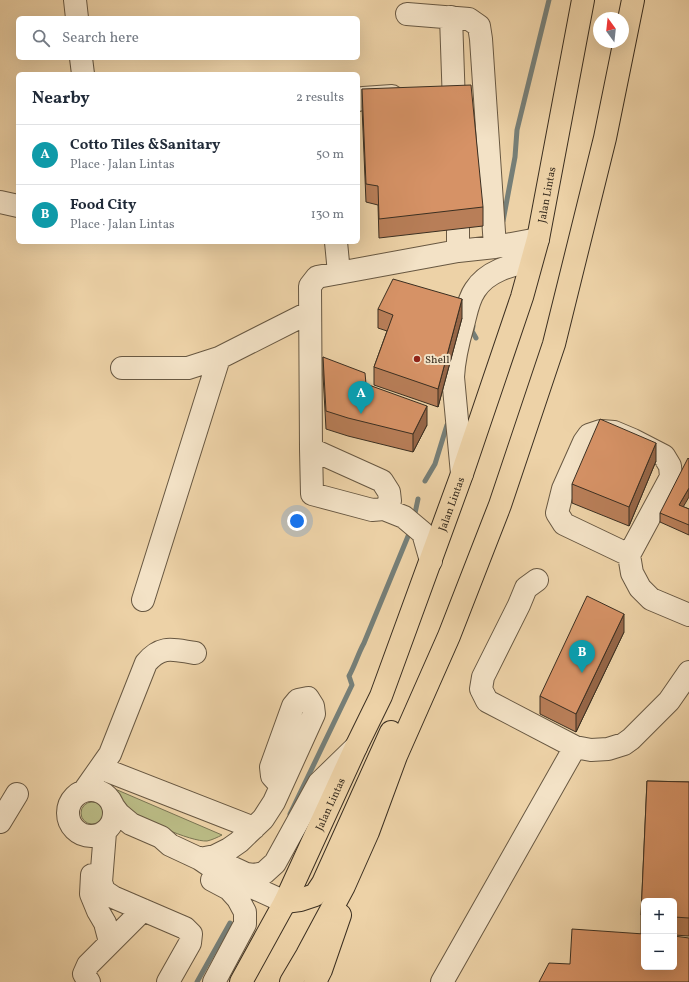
<!DOCTYPE html>
<html lang="en">
<head>
<meta charset="utf-8">
<style>
  :root { --surface:#fff; --page:#f2f2f3; --text:#1f2937; --muted:#747a83; --line:#e0e1e3; --accent:#8f2418 }
  body { margin:0; font-family:Vollkorn,serif; background:var(--page); color:var(--text) }
  .controls { position:absolute; right:12px; bottom:12px; display:grid; overflow:hidden; border-radius:6px; box-shadow:0 4px 16px #0002 }
  .controls button { width:36px; height:36px; display:grid; place-items:center; padding:0; border:0; border-bottom:1px solid var(--line); background:var(--surface); color:var(--text); font:20px sans-serif }
  .compass { position:absolute; left:593px; top:12px; width:36px; height:36px; border-radius:50%; background:var(--surface); box-shadow:0 4px 16px #0002; rotate:345deg }
  .you { position:absolute; left:297px; top:521px; width:14px; height:14px; margin:-10px; border:3px solid #fff; border-radius:50%; background:#1a73e8; box-shadow:0 0 0 6px #1a73e833 }
  .badge { display:grid; place-items:center; width:26px; height:26px; border-radius:50%; background:var(--accent); color:#fff; font-size:13px; font-weight:700 }
  .pin { position:absolute; translate:-50% -33px; filter:drop-shadow(0 1px 2px #0008) }
  .pin::after { content:''; position:absolute; top:21px; width:14px; height:12px; background:inherit; clip-path:polygon(0 0,100% 0,50% 100%) }
  .list { margin:0; padding:0; list-style:none }
  h2 { display:flex; justify-content:space-between; align-items:center; height:52px; margin:0; padding:0 16px; font-size:17px }
  h2 small { font-size:13px; font-weight:400; color:var(--muted) }
  .list li { display:grid; grid-template-columns:26px 1fr auto; gap:12px; align-items:center; box-sizing:border-box; height:60px; padding:0 16px; border-top:1px solid var(--line) }
  .list b { display:block; font-size:15px; white-space:nowrap }
  .list p { margin:0; font-size:13px; white-space:nowrap; color:var(--muted) }
  .list em { font-size:13px; font-style:normal; color:var(--muted) }
  .icon { flex:none; width:22px; height:22px; fill:none; stroke:currentColor; stroke-width:2; stroke-linecap:round; stroke-linejoin:round }
  .map { position:relative; flex:none; width:689px; height:982px; overflow:hidden }
  .search { position:absolute; background:var(--surface); box-shadow:0 4px 16px #0002; left:16px; top:16px; width:344px; height:44px; display:flex; align-items:center; gap:10px; box-sizing:border-box; padding:0 14px; border-radius:6px; color:var(--muted); font-size:15px }
  .panel { position:absolute; background:var(--surface); box-shadow:0 4px 16px #0002; left:16px; top:72px; width:344px; height:172px; border-radius:6px }
  .map>svg:first-child { display:block }
  .green { fill:#babb85; stroke:#7a7553 }
  .lines { fill:none; stroke-linecap:round; stroke-linejoin:round }
  .stream { stroke:#767f78; stroke-width:5 }
  .minor-casing { stroke:#685842; stroke-width:24 }
  .highway-casing { stroke:#3b2f21; stroke-width:24 }
  .minor { stroke:#f3e2c6; stroke-width:22 }
  .highway { stroke:#edd2a7; stroke-width:22 }
  .wall { fill:#b87e58; stroke:#3b2f21 }
  .shaded-wall { fill:#966647; stroke:#3b2f21 }
  .building { fill:#d69266; stroke:#3b2f21 }
  .poi-dot { fill:#8f2418; stroke:#f3e2c6; stroke-width:1.5 }
  .labels { text-anchor:middle; stroke-width:4; stroke-linejoin:round; paint-order:stroke }
  .street-label { font-size:11px; fill:#3b2f21; stroke:#f3e2c6 }
  .poi-label { font-size:11px; fill:#3b2f21; stroke:#f3e2c6; text-anchor:start }
</style>
</head>
<body>
<div class="map">
<svg width="689" height="982" viewBox="0 0 689 982">
  <rect width="100%" height="100%" fill="#edd2a7"/>
  <filter id="stains"><feTurbulence type="fractalNoise" baseFrequency=".005" numOctaves="4"/><feColorMatrix values="0 0 0 0 .2 0 0 0 0 .09 0 0 0 0 .02 0 0 0 .5 -.17"/></filter>
  <radialGradient id="worn" r=".72"><stop offset=".6" stop-color="#630" stop-opacity="0"/><stop offset="1" stop-color="#630" stop-opacity=".3"/></radialGradient>
  <path class="green" d="M 115,789 L 222,835 C 218,837 212,840 207,841 C 191,842 139,819 127,808 C 121,803 118,796 115,789 Z
    M81 813a11 11 0 1 1 22 0a11 11 0 1 1-22 0Z"/>
  <g class="lines">
    <path class="stream" d="M 503,221 L 515,157 L 517,130 L 549,0
      M 473,326 L 472,331 L 476,338
      M 425,481 L 435,464 L 447,425
      M 414,518 L 418,499
      M 290,814 L 352,685 L 349,676 C 355,665 358,654 364,643 L 411,529
      M 197,982 L 230,923"/>
    <g class="minor-casing">
      <path id="minor" d="M 75,0 L 77,18
        M 407,14 L 469,19 L 479,26 L 481,39 L 495,247
        M 451,17 L 454,104
        M 81,58 L 83,74
        M 358,100 L 363,98 L 392,96
        M 0,202 L 18,206
        M 458,229 L 458,251
        M 336,242 L 339,273
        M 122,368 L 188,368 L 219,358
        M 311,449 L 382,481 L 389,492 L 390,501 L 384,509 L 372,510 L 312,494 L 311,449 L 310,286 L 317,277 L 458,251 L 495,247 L 538,239
        M 462,474 L 453,377 C 454,359 458,342 463,325 C 466,314 468,300 475,290 C 487,271 511,265 531,261
        M 384,509 L 404,517 L 423,533 L 431,561
        M 629,555 L 564,524 L 557,513 L 563,489 L 584,442 L 589,435 L 601,431 L 614,432 L 633,440 L 664,456 L 670,466 L 671,477 L 629,555 L 632,573 L 640,588 L 651,599 L 689,615
        M 537,580 L 526,588 L 519,605 L 483,677 L 481,689 L 487,701 L 575,747 L 591,750 L 608,749 L 624,744 L 631,739 L 669,701 L 689,672
        M 143,600 L 219,358 L 310,312
        M 108,771 L 254,828
        M68 813a23 23 0 1 1 46 0a23 23 0 1 1-46 0Z
        M 84,791 L 110,754 L 146,663 C 162,644 174,650 195,653
        M 113,806 L 119,814 L 131,824 L 161,837 L 170,845 L 200,859 L 219,872 L 285,902
        M 0,822 L 17,794
        M 105,832 L 101,882 L 104,891 L 113,897 L 185,928 L 191,934 L 190,943 L 168,982
        M 200,859 L 215,856 L 229,849 L 239,842 L 263,819 L 274,802 L 314,714 L 313,706 L 308,698 L 298,700 L 293,706 L 271,767 L 272,776 L 281,786
        M 201,859 L 218,861 L 246,874 L 254,875 L 264,873 L 275,863 L 319,783 L 356,747
        M 92,875 L 91,894 L 98,911 L 105,923 L 110,942
        M 212,880 L 229,889 L 238,899 L 245,912 L 245,924 L 214,982
        M 89,982 L 84,974 L 88,965 L 143,910
        M 442,982 L 575,747"/>
    </g>
    <g class="highway-casing">
      <g id="highway">
        <path d="M 285,902 L 300,900 L 315,895 L 323,883 L 391,732"/>
        <path id="s1" d="M 241,982 L 285,902 L 356,747 L 381,696 L 462,474 L 522,297 L 538,239 L 583,0"/>
        <path d="M 291,982 L 307,955 L 344,886 L 368,832 L 396,756 L 449,636 L 500,505 L 554,344 L 605,138 L 633,0"/>
        <path d="M 315,982 L 321,970 L 340,915"/>
      </g>
    </g>
    <use href="#minor" class="minor"/>
    <use href="#highway" class="highway"/>
  </g>
  <path class="wall" d="M 362,89 L 483,207 L 483,226 L 379,238 L 378,205 L 366,202 L 362,107 Z
    M 378,309 L 462,318 L 438,407 L 374,385 L 374,367 L 387,331 L 378,328 Z
    M 323,357 L 366,384 L 427,425 L 413,452 L 348,436 L 326,429 L 323,375 Z
    M 656,461 L 629,526 L 572,503 L 572,484 Z
    M 684,507 L 689,509 L 689,535 L 660,522 L 660,513 Z
    M 624,632 L 576,732 L 540,714 L 540,696 Z
    M 647,781 L 689,782 L 689,936 L 674,935 L 674,901 L 644,901 L 644,934 L 641,934 L 641,915 Z"/>
  <path class="shaded-wall" d="M 462,299 L 462,318 L 438,407 L 438,389 Z
    M 427,406 L 427,425 L 413,452 L 413,434 Z
    M 656,443 L 656,461 L 629,526 L 629,507 Z
    M 689,488 L 689,497 L 679,514 L 679,505 Z
    M 624,614 L 624,632 L 576,732 L 576,714 Z"/>
  <path class="building" d="M 471,85 L 483,207 L 379,219 L 378,186 L 366,184 L 362,89 Z
    M 393,279 L 462,299 L 438,389 L 374,367 L 393,315 L 378,309 Z
    M 323,357 L 365,373 L 366,384 L 427,406 L 413,434 L 348,418 L 326,411 Z
    M 600,419 L 656,443 L 629,507 L 572,484 Z
    M 688,458 L 689,459 L 689,488 L 679,505 L 689,509 L 689,525 L 660,513 Z
    M 587,596 L 624,614 L 576,714 L 540,696 Z
    M 647,781 L 689,782 L 689,918 L 674,917 L 674,901 L 644,901 L 644,916 L 641,915 Z
    M 572,929 L 644,934 L 644,967 L 674,967 L 674,936 L 689,938 L 689,982 L 539,982 L 549,963 L 570,964 Z"/>
  <circle class="poi-dot" cx="417" cy="359" r="4"/>
  <g class="labels">
    <g class="street-label">
      <text dy="4" stroke="none"><textPath href="#s1" startOffset="847">Jalan Lintas</textPath></text>
      <text dy="4" stroke="none"><textPath href="#s1" startOffset="523">Jalan Lintas</textPath></text>
      <text dy="4" stroke="none"><textPath href="#s1" startOffset="199">Jalan Lintas</textPath></text>
    </g>
    <g class="poi-label">
      <text x="425" y="363">Shell</text>
    </g>
  </g>
  <rect width="100%" height="100%" filter="url(#stains)"/>
  <rect width="100%" height="100%" fill="url(#worn)"/>
</svg>
<div class="controls">
<button>+</button>
<button>−</button>
</div>
<svg class="compass" viewBox="-18 -18 36 36"><path d="M0-13l5 13h-10z" fill="#e53935"/><path d="M0 13l5-13h-10z" fill="#747a83"/></svg>
<div class="you"></div>
<div class="pin badge" style="left:361px;top:414px;background:#0f9aa8">A</div>
<div class="pin badge" style="left:582px;top:673px;background:#0f9aa8">B</div>
<div class="search"><svg class="icon" aria-label="search" viewBox="0 0 24 24"><circle cx="10" cy="10" r="6"/><path d="M15 15l6 6"/></svg>Search here</div>
<section class="panel">
<h2>Nearby<small>2 results</small></h2>
<ul class="list">
<li><span class="badge" style="background:#0f9aa8">A</span><div><b>Cotto Tiles &amp;Sanitary</b><p>Place · Jalan Lintas</p></div><em>50 m</em></li>
<li><span class="badge" style="background:#0f9aa8">B</span><div><b>Food City</b><p>Place · Jalan Lintas</p></div><em>130 m</em></li>
</ul>
</section>
</div>
</body>
</html>
